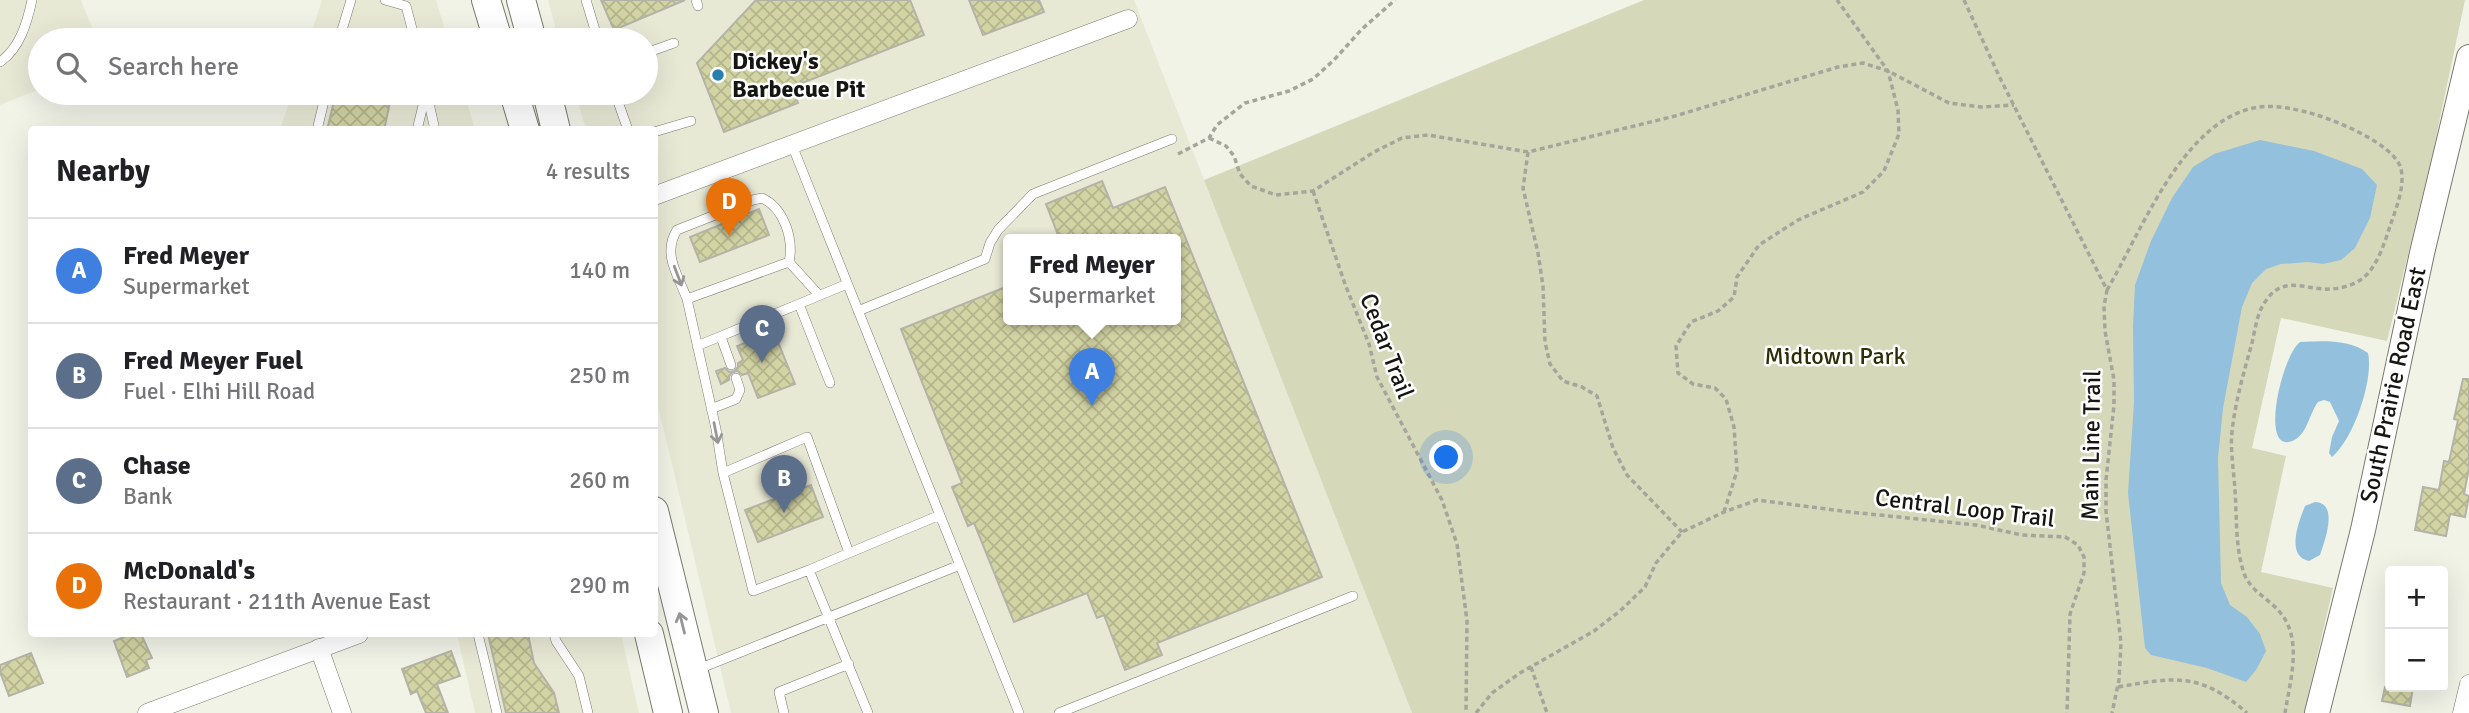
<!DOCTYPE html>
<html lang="en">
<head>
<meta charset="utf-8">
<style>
  :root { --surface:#fff; --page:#f2f2f2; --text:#202124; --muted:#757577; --line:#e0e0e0; --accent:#267fad }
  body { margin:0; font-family:Signika,sans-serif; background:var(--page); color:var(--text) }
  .controls { position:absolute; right:21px; bottom:21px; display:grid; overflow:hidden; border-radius:7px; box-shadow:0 7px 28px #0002 }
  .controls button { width:63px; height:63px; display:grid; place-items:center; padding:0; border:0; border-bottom:2px solid var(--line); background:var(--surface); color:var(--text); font:35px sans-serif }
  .you { position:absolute; left:1447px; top:458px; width:24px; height:24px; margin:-18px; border:5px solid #fff; border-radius:50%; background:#1a73e8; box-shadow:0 0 0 10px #1a73e833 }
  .badge { display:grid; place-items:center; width:46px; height:46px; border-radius:50%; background:var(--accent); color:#fff; font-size:23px; font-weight:700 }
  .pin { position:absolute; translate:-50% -58px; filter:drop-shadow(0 2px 4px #0008) }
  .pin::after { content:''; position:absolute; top:37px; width:24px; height:21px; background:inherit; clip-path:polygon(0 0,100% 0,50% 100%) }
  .popup { position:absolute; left:1003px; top:234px; width:178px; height:91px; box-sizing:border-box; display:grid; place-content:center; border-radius:7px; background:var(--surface); filter:drop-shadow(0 2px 5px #0005); font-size:23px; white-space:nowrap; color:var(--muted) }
  .popup b { font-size:26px; color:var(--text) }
  .popup::after { content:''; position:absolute; left:50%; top:100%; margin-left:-14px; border:14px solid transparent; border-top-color:var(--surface) }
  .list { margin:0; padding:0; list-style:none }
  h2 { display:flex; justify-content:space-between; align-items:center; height:91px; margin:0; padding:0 28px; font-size:30px }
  h2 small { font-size:23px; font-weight:400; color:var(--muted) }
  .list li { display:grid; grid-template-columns:46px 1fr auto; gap:21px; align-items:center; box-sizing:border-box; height:105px; padding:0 28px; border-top:2px solid var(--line) }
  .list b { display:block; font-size:26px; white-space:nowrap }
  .list p { margin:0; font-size:23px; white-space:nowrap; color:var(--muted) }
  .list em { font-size:23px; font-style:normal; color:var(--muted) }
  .icon { flex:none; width:38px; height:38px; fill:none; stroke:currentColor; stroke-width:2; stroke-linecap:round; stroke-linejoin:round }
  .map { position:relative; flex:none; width:2469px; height:713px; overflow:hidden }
  .search { position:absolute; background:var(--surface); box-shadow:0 7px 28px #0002; left:28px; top:28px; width:630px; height:77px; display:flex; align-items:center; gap:18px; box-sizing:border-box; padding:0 24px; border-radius:38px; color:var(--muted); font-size:26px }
  .panel { position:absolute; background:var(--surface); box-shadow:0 7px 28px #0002; left:28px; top:126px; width:630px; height:511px; border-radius:7px }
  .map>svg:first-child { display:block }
  .built { fill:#e8e9d5; fill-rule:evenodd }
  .park { fill:#d6d8ba }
  .water { fill:#92c0dd }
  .building { fill:url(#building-cross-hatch); stroke:#b3b3a8; stroke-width:2 }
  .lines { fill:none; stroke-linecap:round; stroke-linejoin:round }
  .lane-casing { stroke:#79796f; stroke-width:10 }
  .street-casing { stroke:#79796f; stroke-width:19 }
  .secondary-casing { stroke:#79796f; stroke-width:26 }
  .primary-casing { stroke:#79796f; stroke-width:30 }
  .path { stroke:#a5a59c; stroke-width:3.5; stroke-dasharray:5 3.5; stroke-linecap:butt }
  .lane { stroke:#fff; stroke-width:9 }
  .street { stroke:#fff; stroke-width:18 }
  .secondary { stroke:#fff; stroke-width:24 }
  .primary { stroke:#fff; stroke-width:28 }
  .oneway { stroke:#969694 }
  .poi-dot { fill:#267fad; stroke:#fff; stroke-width:2.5 }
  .labels { text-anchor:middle; stroke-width:5; stroke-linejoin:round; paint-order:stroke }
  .poi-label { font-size:24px; font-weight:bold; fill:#151511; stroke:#fff; text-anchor:start }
  .street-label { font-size:24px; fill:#151511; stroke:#fff }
  .park-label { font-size:24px; fill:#2d2d06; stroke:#fff }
</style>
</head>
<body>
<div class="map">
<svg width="2469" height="713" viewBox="0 0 2469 713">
  <defs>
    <pattern id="building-cross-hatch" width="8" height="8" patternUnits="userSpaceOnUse" patternTransform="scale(1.75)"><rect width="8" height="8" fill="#d3d4a4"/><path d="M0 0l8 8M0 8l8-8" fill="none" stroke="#b4b58c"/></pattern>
  </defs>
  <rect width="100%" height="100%" fill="#f2f3e7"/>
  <path class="built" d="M 0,0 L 81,0 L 97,40 L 40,40 L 40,89 L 0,105 Z
    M 322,0 L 436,0 L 448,40 L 309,40 Z
    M 548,0 L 1134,0 L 1412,713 L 731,713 L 655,393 L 654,130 L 586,129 L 575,93 L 646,93 L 646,40 L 559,40 ZM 1008,240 L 1176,240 L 1176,320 L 1008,320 Z
    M 292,93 L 464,93 L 475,129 L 280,130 Z
    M 457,634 L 621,634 L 639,713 L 475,713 Z"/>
  <path class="park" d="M 1644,0 L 2465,0 L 2432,156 L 2387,341 L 2281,318 L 2252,448 L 2286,456 L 2261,572 L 2333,588 L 2304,713 L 1412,713 L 1204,180 Z"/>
  <path class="water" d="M 2260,140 L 2314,151 L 2362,169 L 2377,185 L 2370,218 L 2355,248 L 2341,260 L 2323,264 L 2308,262 L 2281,264 L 2266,269 L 2252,283 L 2242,307 L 2223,408 L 2218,458 L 2221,583 L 2230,605 L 2247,617 L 2260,634 L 2266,651 L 2256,670 L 2246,682 L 2207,668 L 2151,655 L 2145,648 L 2128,493 L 2134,402 L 2133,327 L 2135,285 L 2151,241 L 2172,198 L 2193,167 L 2214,154 Z
    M 2300,342 C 2324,341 2348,339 2368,353 C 2374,380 2353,440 2332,457 L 2329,453 L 2332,437 L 2339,421 L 2330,402 L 2324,400 L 2318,402 C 2310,412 2308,431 2296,439 C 2258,462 2280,358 2300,342 Z
    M 2315,502 C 2339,503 2325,540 2320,555 L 2309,561 C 2285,556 2299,521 2305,506 Z"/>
  <path class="building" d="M 601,0 L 685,0 L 614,30 Z
    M 756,0 L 910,0 L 924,35 L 792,87 L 798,103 L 724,132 L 697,63 Z
    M 969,0 L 1039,0 L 1044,12 L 983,35 Z
    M 336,93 L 392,93 L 384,130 L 327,130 Z
    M 1102,181 L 1113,208 L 1165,187 L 1322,577 L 1157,643 L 1162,655 L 1125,670 L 1104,615 L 1097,618 L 1087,593 L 1014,622 L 974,523 L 968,526 L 952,487 L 962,483 L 901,329 L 1008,286 L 1008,320 L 1176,320 L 1176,240 L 1060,240 L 1046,204 Z
    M 759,209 L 769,235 L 700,262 L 690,237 Z
    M 774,332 L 795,384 L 758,398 L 748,373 L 742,375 L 738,371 L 733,372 L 729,376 L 729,380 L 721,384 L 716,371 L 725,368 L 729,372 L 734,371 L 738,367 L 738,363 L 743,360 L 737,346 Z
    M 2463,379 L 2469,379 L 2469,468 L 2464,494 L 2469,496 L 2465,517 L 2450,514 L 2446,536 L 2415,530 L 2423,487 L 2439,490 L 2444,461 L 2449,462 L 2458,420 L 2454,419 Z
    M 811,485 L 823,517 L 758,542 L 745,510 Z
    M 131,634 L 141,634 L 152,658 L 146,660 L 149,668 L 127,677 L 114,641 Z
    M 488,634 L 528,634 L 534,663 L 554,693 L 559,713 L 506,713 Z
    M 451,651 L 460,676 L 437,684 L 448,713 L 426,713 L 417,691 L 411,694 L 402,669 Z
    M 31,653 L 43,683 L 9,696 L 0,672 L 0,665 Z
    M 2385,687 L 2413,687 L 2410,706 L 2382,701 Z"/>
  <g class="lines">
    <g class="lane-casing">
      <path id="lane" d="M 385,0 L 406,6 L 415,40
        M 586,0 L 598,40
        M 696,0 L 698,6
        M 339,40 L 351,0
        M 646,53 L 674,43
        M 0,62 C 20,48 27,23 32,0
        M 615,93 L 628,130
        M 427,94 L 435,130
        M 317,130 L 326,93
        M 417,130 L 426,93
        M 654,132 L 691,121
        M 792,145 L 1019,713
        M 687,299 C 678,275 662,254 677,230 L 753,200 L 762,198 C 784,208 794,239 789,262
        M 858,311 L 985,259 L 990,243 L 998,230 L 1033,194 L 1172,139
        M 721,337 L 731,365
        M 697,346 L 799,304
        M 830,383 L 799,304 L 847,284
        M 711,409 L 736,399 L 740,390 L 736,378
        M 723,473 L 716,429 L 687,299 L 789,262 L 819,295
        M 849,553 L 940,515
        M 809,570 L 753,591 L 723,473 L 807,437 L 849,553 L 809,570 L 868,713
        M 478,634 L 497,713
        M 554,634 L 556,641 L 579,676 L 588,713
        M 696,670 L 960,565
        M 784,713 L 779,692 L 849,664
        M 1059,713 L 1353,596"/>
    </g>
    <g class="street-casing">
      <path id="street" d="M 654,196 L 1128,19
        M 319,648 L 342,713
        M 147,713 L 359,634
        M 2462,713 L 2469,684"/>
    </g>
    <g class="secondary-casing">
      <path id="secondary" d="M 2317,713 L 2363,530 L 2422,253 L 2469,57"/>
    </g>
    <g class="primary-casing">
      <path id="primary" d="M 486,0 L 498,40
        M 521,0 L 532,40
        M 514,93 L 525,130
        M 547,93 L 556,130
        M 654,511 L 704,713
        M 649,634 L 668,713"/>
    </g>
    <path class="path" d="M 1964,0 L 2000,78 L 2107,290 L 2104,306 L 2105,331 L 2114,380 L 2114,405 L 2106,480 L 2106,511 L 2121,643 L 2119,680 L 2112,713
      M 1209,138 L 1226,146 L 1234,156 L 1240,174 L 1251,186 L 1276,195 L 1313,191 L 1374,152 L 1402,138 L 1428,135 L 1528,152 L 1675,116 L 1838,67 L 1863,63 L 1888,71 L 1949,103 L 1981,107 L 2014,105
      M 1528,152 L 1523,188 L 1538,253 L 1543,286 L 1545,342 L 1550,364 L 1563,381 L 1582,387 L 1597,396 L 1613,448 L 1627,475 L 1682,532
      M 1178,154 L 1209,138 L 1217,125 L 1245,103 L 1289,91 L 1313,79 L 1334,60 L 1362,29 L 1395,0
      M 1313,191 L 1345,284 L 1369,344 L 1377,377 L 1442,500 L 1457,544 L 1467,621 L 1466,713
      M 2107,290 C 2141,232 2180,128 2249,109 C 2267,104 2285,107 2302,111 C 2327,116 2395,143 2401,169 C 2405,187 2396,209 2390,226 C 2385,242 2377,267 2363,278 C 2353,286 2336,290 2323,289 C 2300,287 2281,277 2265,302 C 2257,313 2255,330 2252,343 C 2244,372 2235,402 2232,432 C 2230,451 2234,471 2235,491 C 2237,518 2235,550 2245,576 C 2252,591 2267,598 2278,610 C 2304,637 2290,681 2285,713
      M 1724,512 L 1737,471 L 1734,427 L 1726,399 L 1715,388 L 1693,384 L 1678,373 L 1676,346 L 1691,322 L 1718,311 L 1734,297 L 1737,277 L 1759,245 L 1798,220 L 1863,192 L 1884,171 L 1899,134 L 1898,110 L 1888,71 L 1837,0
      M 1531,667 L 1547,713
      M 2118,687 C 2175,677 2200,672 2247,713
      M 1476,713 L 1492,693 L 1520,673 L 1594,631 L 1620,611 L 1645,587 L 1656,563 L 1682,532 L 1724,512 L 1757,500 L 1850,512 L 1976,525 L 2022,535 L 2065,537 L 2078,545 L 2084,557 L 2084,573 L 2070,614 L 2067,713"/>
    <use href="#lane" class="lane"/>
    <use href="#street" class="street"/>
    <use href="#secondary" class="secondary"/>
    <use href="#primary" class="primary"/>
  </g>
  <defs><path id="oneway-shaft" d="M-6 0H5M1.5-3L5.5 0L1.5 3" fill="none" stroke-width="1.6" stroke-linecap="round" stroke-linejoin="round" transform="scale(1.75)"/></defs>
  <g class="oneway">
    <use href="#oneway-shaft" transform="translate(678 276) rotate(69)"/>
    <use href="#oneway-shaft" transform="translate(716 433) rotate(79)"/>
    <use href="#oneway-shaft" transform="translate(682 623) rotate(-104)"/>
  </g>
  <circle class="poi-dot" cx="718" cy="75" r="7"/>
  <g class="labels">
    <g class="poi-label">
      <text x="732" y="69">Dickey's<tspan x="732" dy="28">Barbecue Pit</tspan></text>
    </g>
    <g class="street-label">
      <text transform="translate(1387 346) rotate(69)" y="8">Cedar Trail</text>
      <text transform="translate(2393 385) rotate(-78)" y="8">South Prairie Road East</text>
      <text transform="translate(2091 445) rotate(-89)" y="8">Main Line Trail</text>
      <text transform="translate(1965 508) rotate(7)" y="8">Central Loop Trail</text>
    </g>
    <g class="park-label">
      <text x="1835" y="364">Midtown Park</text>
    </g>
  </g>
</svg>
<div class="controls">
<button>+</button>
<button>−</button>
</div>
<div class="you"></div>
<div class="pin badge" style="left:1092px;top:406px;background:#3f7fe0">A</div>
<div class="popup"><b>Fred Meyer</b>Supermarket</div>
<div class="pin badge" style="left:784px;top:513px;background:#5c6f8a">B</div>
<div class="pin badge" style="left:762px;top:363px;background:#5c6f8a">C</div>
<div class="pin badge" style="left:729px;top:236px;background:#e8710a">D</div>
<div class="search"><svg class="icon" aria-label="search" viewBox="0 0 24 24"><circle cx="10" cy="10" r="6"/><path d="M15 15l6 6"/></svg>Search here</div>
<section class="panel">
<h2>Nearby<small>4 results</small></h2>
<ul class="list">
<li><span class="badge" style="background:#3f7fe0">A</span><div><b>Fred Meyer</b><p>Supermarket</p></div><em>140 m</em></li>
<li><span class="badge" style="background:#5c6f8a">B</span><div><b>Fred Meyer Fuel</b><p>Fuel · Elhi Hill Road</p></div><em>250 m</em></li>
<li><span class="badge" style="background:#5c6f8a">C</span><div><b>Chase</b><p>Bank</p></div><em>260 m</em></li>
<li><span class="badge" style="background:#e8710a">D</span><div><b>McDonald's</b><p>Restaurant · 211th Avenue East</p></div><em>290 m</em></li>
</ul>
</section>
</div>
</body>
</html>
